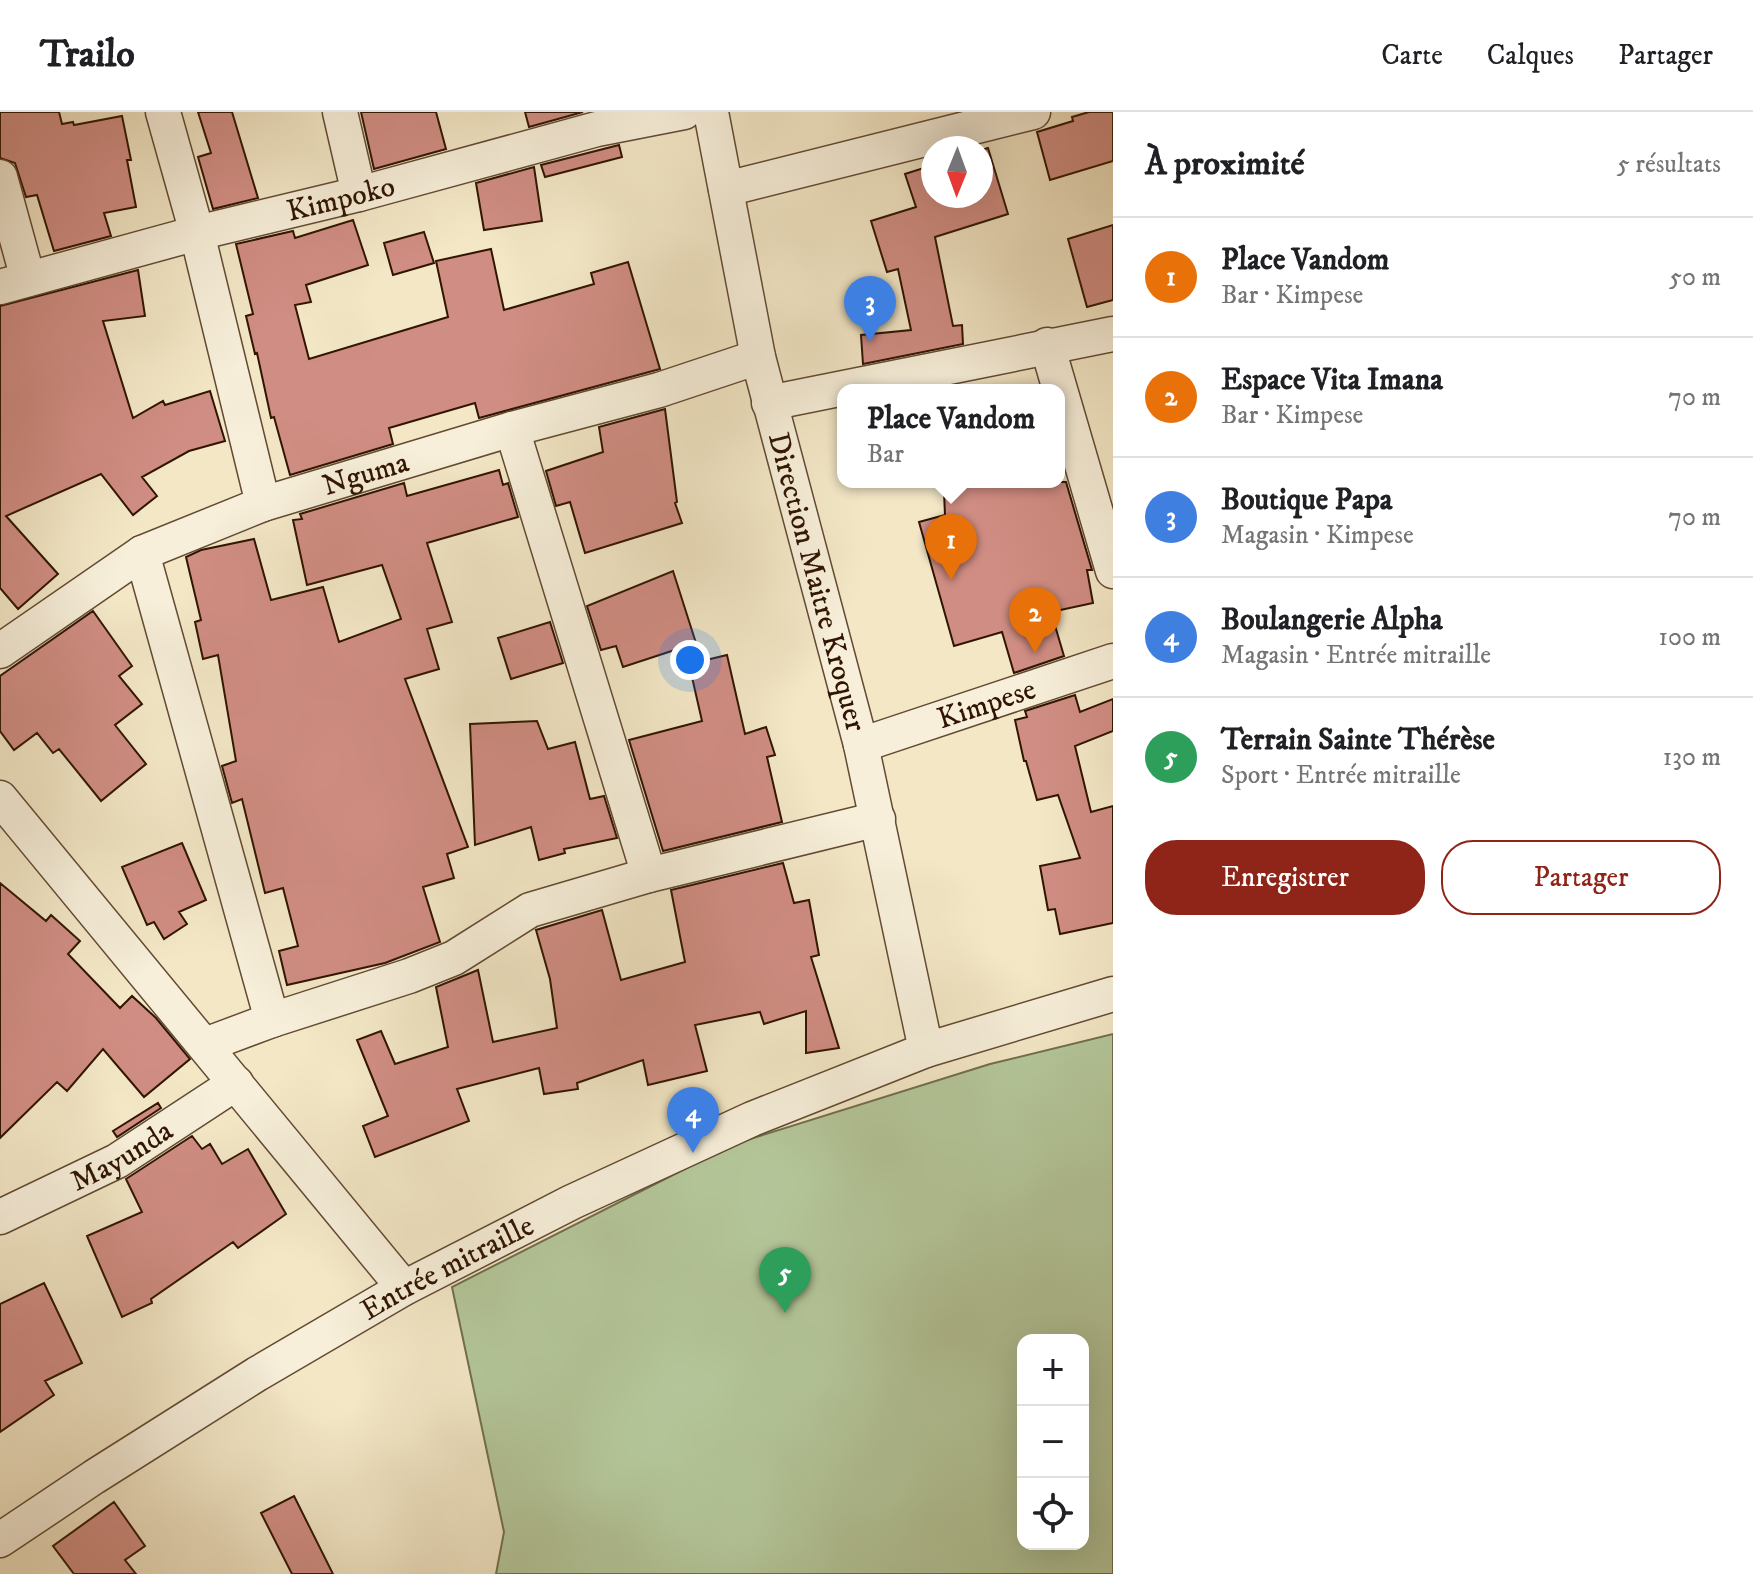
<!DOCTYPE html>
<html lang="fr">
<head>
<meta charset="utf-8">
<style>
  :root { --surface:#fff; --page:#f6f6f6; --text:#202124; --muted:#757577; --line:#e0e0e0; --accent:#8f2418 }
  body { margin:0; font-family:"IM FELL DW Pica",serif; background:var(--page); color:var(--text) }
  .controls { position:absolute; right:24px; bottom:24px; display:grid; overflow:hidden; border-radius:16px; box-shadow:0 8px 32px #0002 }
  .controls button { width:72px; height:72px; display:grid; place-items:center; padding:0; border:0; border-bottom:2px solid var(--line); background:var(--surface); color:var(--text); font:40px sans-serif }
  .compass { position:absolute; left:921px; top:24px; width:72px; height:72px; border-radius:50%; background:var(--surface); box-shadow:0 8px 32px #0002; rotate:181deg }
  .you { position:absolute; left:690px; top:548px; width:28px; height:28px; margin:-20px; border:6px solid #fff; border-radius:50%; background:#1a73e8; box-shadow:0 0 0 12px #1a73e833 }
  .badge { display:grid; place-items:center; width:52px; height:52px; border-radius:50%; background:var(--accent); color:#fff; font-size:26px; font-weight:700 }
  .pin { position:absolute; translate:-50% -66px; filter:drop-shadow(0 2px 4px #0008) }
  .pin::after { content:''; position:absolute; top:42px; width:28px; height:24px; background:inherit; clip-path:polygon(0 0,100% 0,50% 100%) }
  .popup { position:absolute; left:837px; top:272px; width:228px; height:104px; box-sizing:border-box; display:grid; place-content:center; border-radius:16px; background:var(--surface); filter:drop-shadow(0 2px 6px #0005); font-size:26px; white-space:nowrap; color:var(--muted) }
  .popup b { font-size:30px; color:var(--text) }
  .popup::after { content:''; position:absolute; left:50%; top:100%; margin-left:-16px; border:16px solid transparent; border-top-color:var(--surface) }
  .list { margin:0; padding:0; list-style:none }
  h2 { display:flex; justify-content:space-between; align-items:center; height:104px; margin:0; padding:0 32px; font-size:34px }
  h2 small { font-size:26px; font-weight:400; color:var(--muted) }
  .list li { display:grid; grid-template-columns:52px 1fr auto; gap:24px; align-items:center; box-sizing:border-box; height:120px; padding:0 32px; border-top:2px solid var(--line) }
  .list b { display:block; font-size:30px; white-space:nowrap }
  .list p { margin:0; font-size:26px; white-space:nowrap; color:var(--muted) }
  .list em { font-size:26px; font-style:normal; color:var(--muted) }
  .actions { display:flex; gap:16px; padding:24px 32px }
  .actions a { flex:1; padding:18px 0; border:2px solid var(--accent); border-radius:32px; text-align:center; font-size:28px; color:var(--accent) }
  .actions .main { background:var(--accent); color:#fff }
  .icon { flex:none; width:44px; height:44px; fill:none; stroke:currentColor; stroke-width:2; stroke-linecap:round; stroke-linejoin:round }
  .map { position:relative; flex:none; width:1113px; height:1462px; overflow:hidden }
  header { display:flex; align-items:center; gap:48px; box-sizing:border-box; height:112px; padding:0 40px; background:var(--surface); border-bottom:2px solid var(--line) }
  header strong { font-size:38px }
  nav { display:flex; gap:44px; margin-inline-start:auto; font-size:28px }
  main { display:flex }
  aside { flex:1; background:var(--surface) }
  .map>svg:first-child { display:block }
  .green { fill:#b4c79a; stroke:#726e4e; stroke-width:2; fill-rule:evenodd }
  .building { fill:#d08d83; stroke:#311502; stroke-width:2 }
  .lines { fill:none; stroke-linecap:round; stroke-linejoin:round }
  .minor-casing { stroke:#624a33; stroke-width:37 }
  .minor { stroke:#f7efda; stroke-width:34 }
  .labels { text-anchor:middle; stroke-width:6; stroke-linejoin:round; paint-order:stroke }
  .street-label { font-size:30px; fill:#311502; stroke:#f7efda }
</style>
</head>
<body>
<header>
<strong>Trailo</strong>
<nav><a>Carte</a><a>Calques</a><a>Partager</a></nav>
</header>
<main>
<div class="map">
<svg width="1113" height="1462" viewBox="0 0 1113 1462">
  <rect width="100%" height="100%" fill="#f3e7c6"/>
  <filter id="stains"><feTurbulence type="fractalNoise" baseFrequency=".0025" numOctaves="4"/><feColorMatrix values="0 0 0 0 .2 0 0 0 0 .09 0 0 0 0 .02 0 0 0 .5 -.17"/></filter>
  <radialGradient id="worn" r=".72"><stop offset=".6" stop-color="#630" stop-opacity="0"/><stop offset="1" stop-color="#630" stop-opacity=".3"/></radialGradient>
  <path class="green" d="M 1113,922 L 1113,1462 L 496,1462 L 504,1420 L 452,1175 L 734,1032 L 990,952 ZM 1023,1228 L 1083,1228 L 1083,1432 L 1023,1432 Z"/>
  <path class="building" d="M 0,0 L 59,0 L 62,12 L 73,10 L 74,13 L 122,4 L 131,48 L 127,48 L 136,95 L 104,101 L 111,124 L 54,139 L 37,83 L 26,85 L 15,51 L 0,46 Z
    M 198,0 L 232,0 L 258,86 L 213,97 L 198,45 L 211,41 Z
    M 361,0 L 436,0 L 446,37 L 374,57 Z
    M 525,0 L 583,0 L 529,15 Z
    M 1089,0 L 1113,0 L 1113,49 L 1050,68 L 1037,20 L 1073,9 L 1072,5 Z
    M 619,33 L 622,45 L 545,65 L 541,53 Z
    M 988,36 L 1008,102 L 935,125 L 953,214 L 962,213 L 963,232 L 863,252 L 861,223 L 911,218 L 898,157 L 887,160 L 871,109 L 916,95 L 905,62 L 933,53 L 933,84 L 981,84 L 981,38 Z
    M 534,55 L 542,109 L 484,118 L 476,71 Z
    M 353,108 L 368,153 L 306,173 L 311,190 L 295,193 L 309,247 L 448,205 L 436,149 L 491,137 L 504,198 L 594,172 L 591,161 L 628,150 L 660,257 L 479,306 L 475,291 L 389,316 L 393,332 L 290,363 L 274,305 L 271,306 L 257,241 L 255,242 L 246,204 L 253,202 L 236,132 L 293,119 L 295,126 Z
    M 1113,113 L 1113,188 L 1087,195 L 1068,127 Z
    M 424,120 L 434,151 L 393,163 L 384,131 Z
    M 138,158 L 145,204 L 103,209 L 133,306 L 163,289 L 165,293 L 210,279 L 225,329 L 189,339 L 142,365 L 157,384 L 133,403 L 101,362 L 6,404 L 58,462 L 18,497 L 0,476 L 0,194 Z
    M 665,297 L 677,390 L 675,391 L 682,411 L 585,441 L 570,390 L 556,394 L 546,359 L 603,340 L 599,315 Z
    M 499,358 L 503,373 L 508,371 L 518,405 L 427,431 L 452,510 L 427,517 L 439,557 L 405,567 L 468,735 L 447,742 L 454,766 L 423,775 L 440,830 L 385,851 L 287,873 L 279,839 L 298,834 L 283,776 L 265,781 L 242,687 L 232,691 L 222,654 L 236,649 L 218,543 L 203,547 L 195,510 L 201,508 L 186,445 L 201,438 L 254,427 L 271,488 L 323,475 L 339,530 L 401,507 L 382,453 L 307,473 L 293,408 L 302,407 L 300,402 L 404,371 L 407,384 Z
    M 987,370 L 1066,370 L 1092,458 L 1087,458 L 1093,491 L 1051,500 L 1064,544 L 1014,561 L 1002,520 L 954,534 L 919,410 L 945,403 L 944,380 Z
    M 673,459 L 696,531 L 623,555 L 616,534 L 601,538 L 587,494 Z
    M 93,499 L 132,554 L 119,564 L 142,592 L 115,613 L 146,652 L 101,689 L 59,637 L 53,641 L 37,621 L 14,638 L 0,619 L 0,564 Z
    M 550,510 L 563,551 L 511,567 L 498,526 Z
    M 727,543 L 745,622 L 766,615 L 775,643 L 767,645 L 782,710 L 663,739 L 629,628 L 702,609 L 689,552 Z
    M 1075,583 L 1080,600 L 1113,587 L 1113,619 L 1075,634 L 1091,700 L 1113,694 L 1113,811 L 1060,822 L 1055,797 L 1048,798 L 1040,754 L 1080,746 L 1058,683 L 1037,688 L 1026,649 L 1024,649 L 1015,608 L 1027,605 L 1025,599 Z
    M 537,609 L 548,637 L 575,630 L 590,687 L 604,684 L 617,726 L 564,737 L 565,741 L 539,748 L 531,715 L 475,733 L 470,612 Z
    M 182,731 L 206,788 L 179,800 L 187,812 L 164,827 L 154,810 L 147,813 L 122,755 Z
    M 783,751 L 794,791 L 809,788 L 819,843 L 811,845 L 839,936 L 806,941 L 806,899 L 764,912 L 760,900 L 695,913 L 707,959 L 648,973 L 643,948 L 577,971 L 578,977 L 544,982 L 539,956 L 457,977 L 469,1009 L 375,1045 L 363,1014 L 388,1004 L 357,928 L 381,919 L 395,952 L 448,935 L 436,875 L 478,858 L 493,930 L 557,916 L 550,867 L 536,818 L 602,798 L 621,868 L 685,850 L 671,778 Z
    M 0,771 L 46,809 L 51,803 L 80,829 L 68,842 L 120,896 L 132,884 L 156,906 L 190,947 L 144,985 L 103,937 L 67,979 L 57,970 L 0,1026 Z
    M 158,991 L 161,996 L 117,1025 L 113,1019 Z
    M 192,1024 L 202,1037 L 210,1032 L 222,1052 L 248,1037 L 286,1102 L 238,1136 L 233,1130 L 151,1187 L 152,1191 L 122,1205 L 87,1124 L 142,1100 L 126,1067 Z
    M 44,1171 L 82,1251 L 45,1269 L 54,1283 L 0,1320 L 0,1192 Z
    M 294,1384 L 333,1462 L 292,1462 L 261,1401 Z
    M 114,1390 L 145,1434 L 125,1448 L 136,1462 L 74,1462 L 53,1434 Z"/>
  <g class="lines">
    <g class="minor-casing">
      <g id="minor">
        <path d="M 163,0 L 197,121 L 263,392"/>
        <path d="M 340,0 L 359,82"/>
        <path id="s1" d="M 711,0 L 758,245 L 861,633 L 926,938"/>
        <path d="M 0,65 L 28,167"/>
        <path d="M 726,77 L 1033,0"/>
        <path id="s2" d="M 0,175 L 197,121 L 359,82 L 597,17 L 684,0"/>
        <path d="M 1047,233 L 1113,459"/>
        <path d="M 769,291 L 1113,222"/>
        <path d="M 512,317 L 649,763"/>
        <path d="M 142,441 L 272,908"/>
        <path id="s3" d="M 0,539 L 142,441 L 263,392 L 512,317 L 659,278 L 758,245"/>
        <path id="s4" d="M 861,633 L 1113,549"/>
        <path d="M 0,686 L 404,1176"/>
        <path d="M 205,933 L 272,908 L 409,864 L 454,846 L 530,798 L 649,763 L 878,707"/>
        <path id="s5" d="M 0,1105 L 117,1049 L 236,971"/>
        <path id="s6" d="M 0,1428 L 94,1365 L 257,1262 L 404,1176 L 572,1090 L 752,1007 L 926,938 L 1113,882"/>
      </g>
    </g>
    <use href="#minor" class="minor"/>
  </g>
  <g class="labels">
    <g class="street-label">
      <text dy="10" stroke="none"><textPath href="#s2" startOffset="352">Kimpoko</textPath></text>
      <text dy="10" stroke="none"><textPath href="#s3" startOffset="410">Nguma</textPath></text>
      <text dy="10" stroke="none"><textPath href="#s1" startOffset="482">Direction Maitre Kroquer</textPath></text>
      <text dy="10" stroke="none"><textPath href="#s4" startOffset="132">Kimpese</textPath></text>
      <text dy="10" stroke="none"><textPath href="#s5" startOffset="136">Mayunda</textPath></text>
      <text dy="10" stroke="none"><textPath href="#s6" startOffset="524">Entrée mitraille</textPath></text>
    </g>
  </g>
  <rect width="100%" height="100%" filter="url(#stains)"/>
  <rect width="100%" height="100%" fill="url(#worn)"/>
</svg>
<div class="controls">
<button>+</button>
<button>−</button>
<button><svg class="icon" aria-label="locate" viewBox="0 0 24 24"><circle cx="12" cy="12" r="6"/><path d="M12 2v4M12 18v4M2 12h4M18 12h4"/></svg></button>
</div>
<svg class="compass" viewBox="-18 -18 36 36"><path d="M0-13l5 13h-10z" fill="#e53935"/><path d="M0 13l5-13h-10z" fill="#757577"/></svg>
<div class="you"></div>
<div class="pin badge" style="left:951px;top:468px;background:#e8710a">1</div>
<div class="popup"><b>Place Vandom</b>Bar</div>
<div class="pin badge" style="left:1035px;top:541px;background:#e8710a">2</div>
<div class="pin badge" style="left:870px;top:230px;background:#3f7fe0">3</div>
<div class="pin badge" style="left:693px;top:1041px;background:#3f7fe0">4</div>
<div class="pin badge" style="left:785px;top:1201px;background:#2e9e5b">5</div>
</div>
<aside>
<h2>À proximité<small>5 résultats</small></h2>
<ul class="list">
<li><span class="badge" style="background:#e8710a">1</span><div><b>Place Vandom</b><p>Bar · Kimpese</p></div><em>50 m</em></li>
<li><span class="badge" style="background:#e8710a">2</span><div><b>Espace Vita Imana</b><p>Bar · Kimpese</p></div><em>70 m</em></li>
<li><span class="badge" style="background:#3f7fe0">3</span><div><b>Boutique Papa</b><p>Magasin · Kimpese</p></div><em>70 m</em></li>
<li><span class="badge" style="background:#3f7fe0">4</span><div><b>Boulangerie Alpha</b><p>Magasin · Entrée mitraille</p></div><em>100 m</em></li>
<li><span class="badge" style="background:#2e9e5b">5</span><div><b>Terrain Sainte Thérèse</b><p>Sport · Entrée mitraille</p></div><em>130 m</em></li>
</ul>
<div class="actions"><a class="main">Enregistrer</a><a>Partager</a></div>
</aside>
</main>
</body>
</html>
